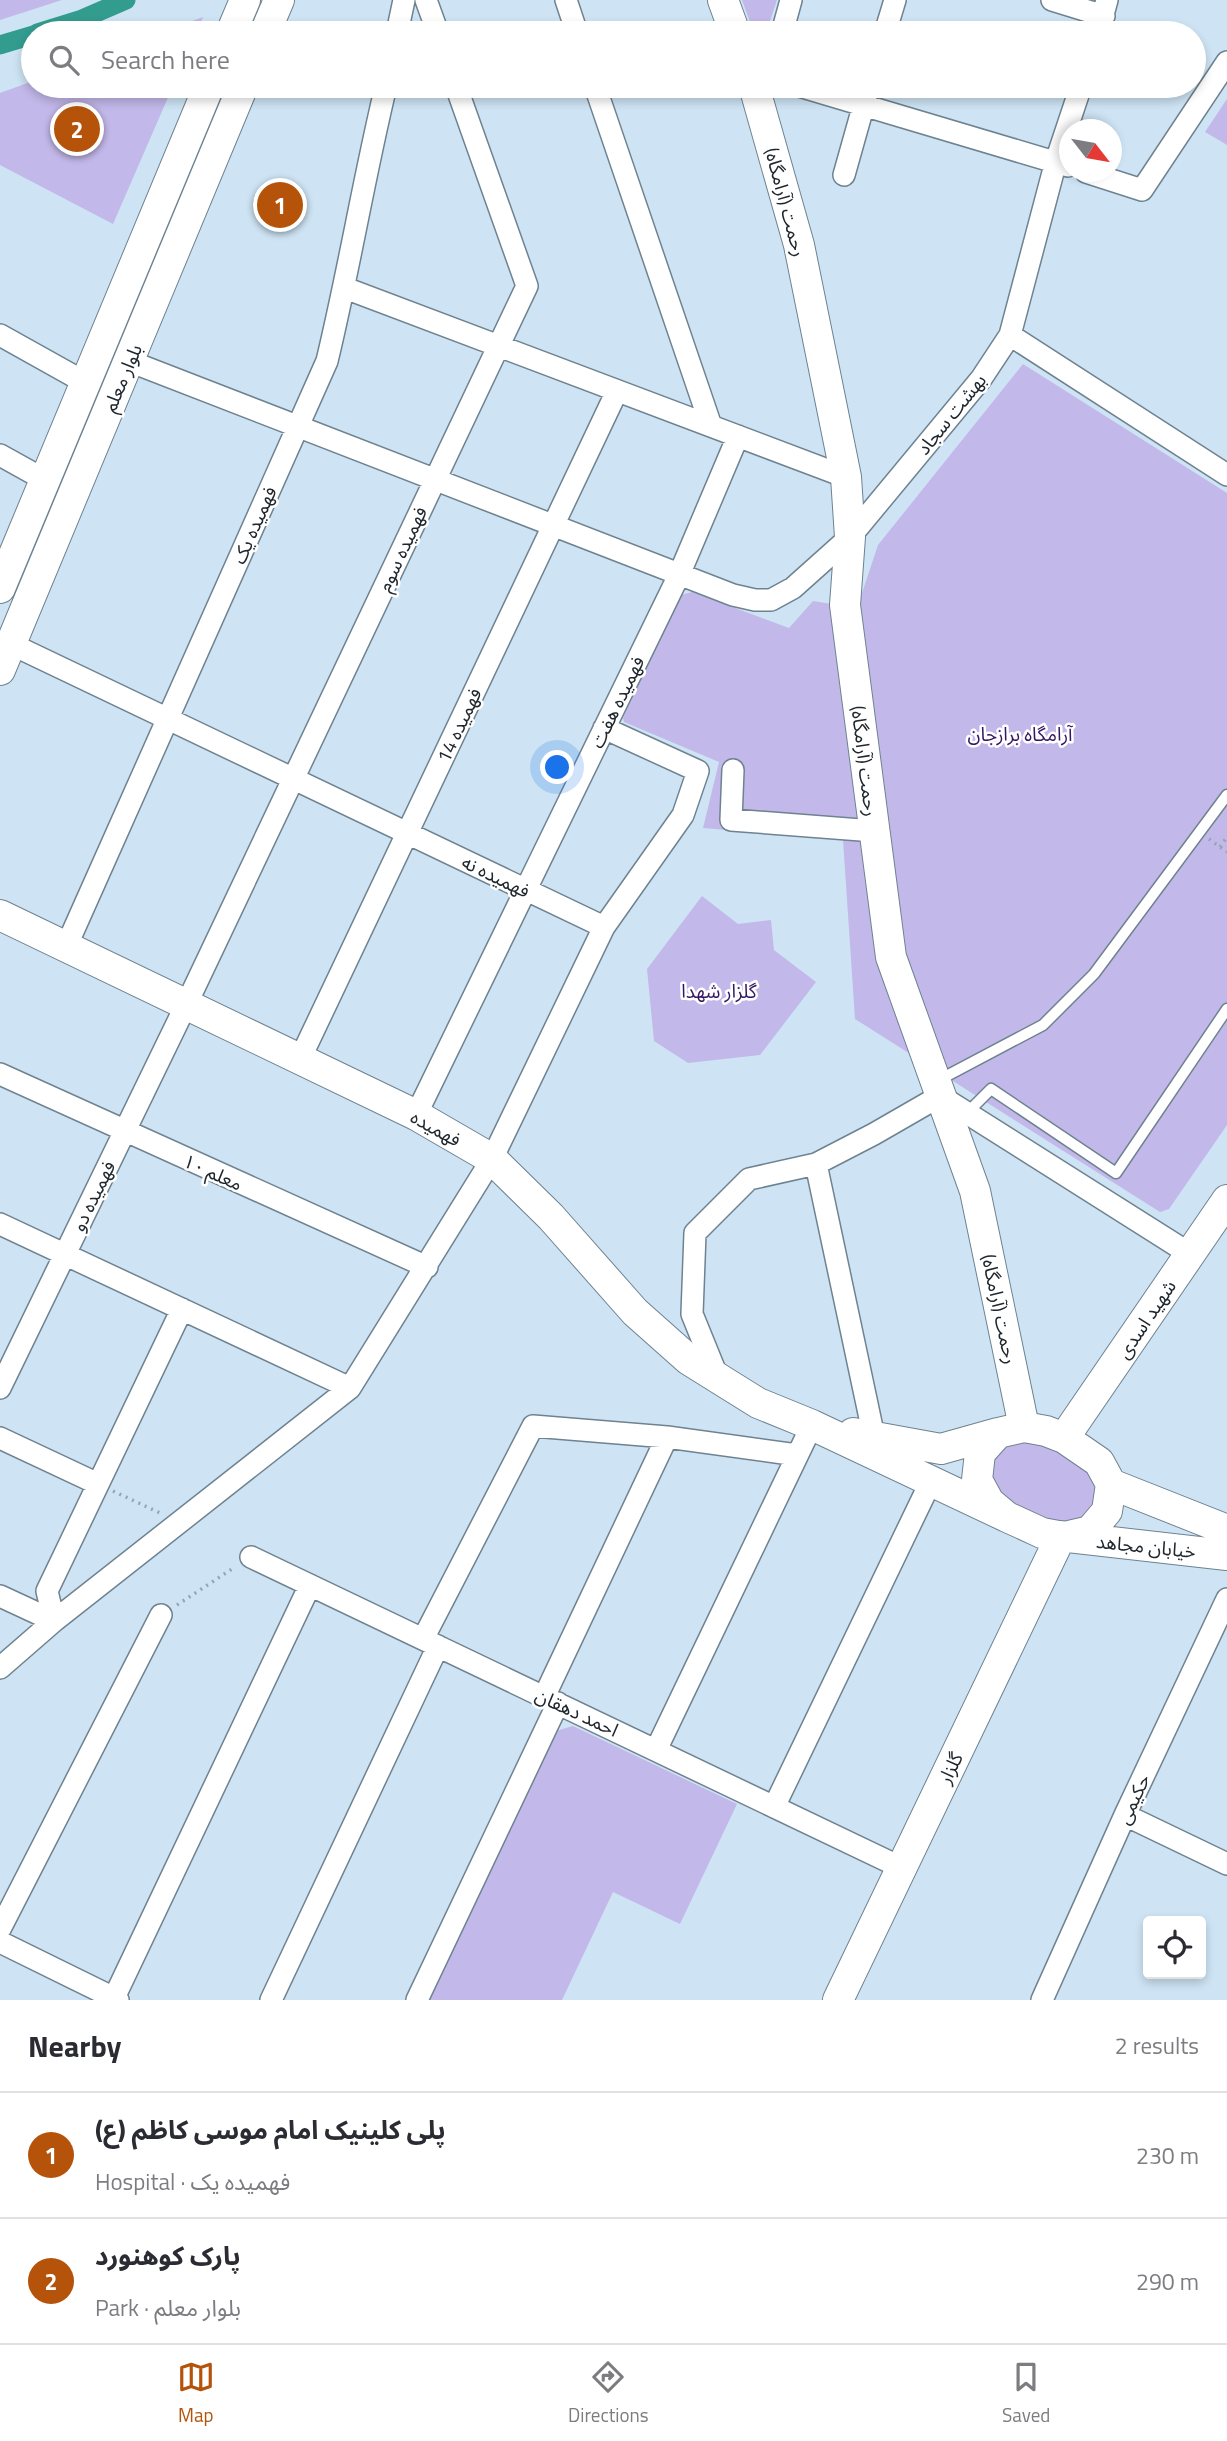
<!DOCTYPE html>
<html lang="en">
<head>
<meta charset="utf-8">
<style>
  :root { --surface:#fff; --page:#f2f2f3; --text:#2b2b33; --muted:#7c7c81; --line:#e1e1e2; --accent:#b45309 }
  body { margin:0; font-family:"Titillium Web","Noto Sans Arabic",sans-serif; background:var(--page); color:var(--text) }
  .controls { position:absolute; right:21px; bottom:21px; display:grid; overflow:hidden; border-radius:7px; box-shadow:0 4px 10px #0003 }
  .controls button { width:63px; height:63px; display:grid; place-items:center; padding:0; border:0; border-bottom:2px solid var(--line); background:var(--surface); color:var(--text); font:35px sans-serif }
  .compass { position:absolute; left:1059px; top:119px; width:63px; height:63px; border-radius:50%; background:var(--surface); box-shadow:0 4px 10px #0003; rotate:121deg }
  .you { position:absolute; left:558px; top:768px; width:24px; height:24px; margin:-18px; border:5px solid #fff; border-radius:50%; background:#1a73e8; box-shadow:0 0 0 10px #1a73e833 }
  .badge { display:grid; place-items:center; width:46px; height:46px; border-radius:50%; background:var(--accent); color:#fff; font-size:23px; font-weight:700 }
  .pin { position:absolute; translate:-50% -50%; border:4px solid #fff; box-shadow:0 2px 7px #0006 }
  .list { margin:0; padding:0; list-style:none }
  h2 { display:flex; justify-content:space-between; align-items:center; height:91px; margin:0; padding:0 28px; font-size:30px }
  h2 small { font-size:23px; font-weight:400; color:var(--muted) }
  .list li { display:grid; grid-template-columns:46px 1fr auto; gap:21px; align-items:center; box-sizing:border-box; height:126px; padding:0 28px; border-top:2px solid var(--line) }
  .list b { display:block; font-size:26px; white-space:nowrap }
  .list p { margin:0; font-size:23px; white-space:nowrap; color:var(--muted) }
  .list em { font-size:23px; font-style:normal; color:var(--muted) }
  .icon { flex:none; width:38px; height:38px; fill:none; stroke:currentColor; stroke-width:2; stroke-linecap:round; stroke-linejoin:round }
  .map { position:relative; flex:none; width:1227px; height:2000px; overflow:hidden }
  .search { position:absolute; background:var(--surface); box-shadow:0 4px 10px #0003; left:21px; right:21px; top:21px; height:77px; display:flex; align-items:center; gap:18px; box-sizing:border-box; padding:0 24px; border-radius:38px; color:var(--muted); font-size:26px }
  .sheet { height:343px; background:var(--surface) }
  nav { display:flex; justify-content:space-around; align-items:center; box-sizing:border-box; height:98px; border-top:2px solid var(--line); background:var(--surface); font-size:19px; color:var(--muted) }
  nav a { display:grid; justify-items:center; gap:4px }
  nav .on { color:var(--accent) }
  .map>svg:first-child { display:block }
  .green { fill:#c3b8ea }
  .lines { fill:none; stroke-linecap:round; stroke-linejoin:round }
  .canal { stroke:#329c8e; stroke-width:19 }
  .lane-casing { stroke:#6e8290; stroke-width:13 }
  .street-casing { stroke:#6e8290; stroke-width:24 }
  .secondary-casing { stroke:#6e8290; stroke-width:32 }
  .path { stroke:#94a6b2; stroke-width:3.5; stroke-dasharray:2 5; stroke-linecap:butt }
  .lane { stroke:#fff; stroke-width:10 }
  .street { stroke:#fff; stroke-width:21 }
  .secondary { stroke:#fff; stroke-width:30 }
  .labels { text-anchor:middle; stroke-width:5; stroke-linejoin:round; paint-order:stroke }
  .street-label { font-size:19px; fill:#20282e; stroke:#fff }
  .park-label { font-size:19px; fill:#351664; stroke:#fff }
</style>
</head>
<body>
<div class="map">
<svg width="1227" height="2000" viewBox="0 0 1227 2000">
  <rect width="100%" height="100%" fill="#cee4f4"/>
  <path class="green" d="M 0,0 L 62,0 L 0,20 Z
    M 742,0 L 777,0 L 766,33 L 754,33 Z
    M 203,17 L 196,33 L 160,33 Z
    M 33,81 L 33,86 L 173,86 L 113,224 L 0,165 L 0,93 Z
    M 1227,99 L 1227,145 L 1205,132 Z
    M 1023,364 L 1227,493 L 1227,1125 L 1169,1209 L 1160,1212 L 855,1019 L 843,840 L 703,828 L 719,762 L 624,722 L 623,718 L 681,595 L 692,592 L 789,628 L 813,601 L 857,608 L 878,545 Z
    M 702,896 L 738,924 L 771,920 L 774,950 L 816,982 L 760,1055 L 688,1063 L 654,1041 L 647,969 Z
    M 1024,1441 C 1054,1446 1100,1463 1095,1499 C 1094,1513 1081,1519 1069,1522 C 1026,1531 945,1458 1024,1441 Z
    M 573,1726 L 737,1804 L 680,1924 L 613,1892 L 562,2000 L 429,2000 L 556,1731 Z"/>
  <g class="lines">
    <path class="canal" d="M 37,33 L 82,19 L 126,0
      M 0,45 L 33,35"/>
    <g class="lane-casing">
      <path id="lane" d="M 937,1081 L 1043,1025 L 1094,974 L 1227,795
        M 967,1113 L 991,1089 L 1116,1173 L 1227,1009"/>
    </g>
    <g class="street-casing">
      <path id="street" d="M 426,0 L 438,33
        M 566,0 L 577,33
        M 1052,0 L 1104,16
        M 397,33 L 404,0
        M 782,33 L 791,0
        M 885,33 L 895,0
        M 1098,33 L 1107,0
        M 595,86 L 711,426
        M 799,86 L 1068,166
        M 1086,172 L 1142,190 L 1227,62
        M 844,175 L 869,86
        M 345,288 L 846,477
        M 0,335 L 86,383
        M 1010,335 L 1227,475
        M 129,361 L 733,595 L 755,600 L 771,600 L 793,588 L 850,537 L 981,379 L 1010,335 L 1056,161 L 1081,86
        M 0,455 L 45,480
        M 733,770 L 731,820 L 874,831
        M 604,927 L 683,815 L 698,771 L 604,728
        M 66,947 L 327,361 C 349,270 364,177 386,86
        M 300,1059 L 617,391
        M 0,1074 L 427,1267
        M 416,1115 L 679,575 L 738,436
        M 816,1164 L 874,1437
        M 0,1224 L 350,1388
        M 718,1378 L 692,1314 L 695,1233 L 749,1179 L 816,1164 L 874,1134 L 940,1096 L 1190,1254
        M 0,1388 L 186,1005 L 527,286 L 456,86
        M 0,1438 L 96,1483
        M 251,1557 L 902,1868
        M 0,1596 L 54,1621
        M 54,1621 L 47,1591 L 182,1309
        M 423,1639 L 533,1426 L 667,1437 L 797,1455
        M 0,1668 L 54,1621 L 350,1388 L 492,1159 L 604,927 L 11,644
        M 544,1697 L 667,1437
        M 656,1750 L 812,1425
        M 774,1807 L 931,1481
        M 1125,1815 L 1227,1864
        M 0,1929 L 161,1615
        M 0,1942 L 118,2000
        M 114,1998 L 310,1585
        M 271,2000 L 438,1646
        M 417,2000 L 558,1703
        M 1042,2000 L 1125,1815 L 1227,1599"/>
    </g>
    <g class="secondary-casing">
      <path id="secondary" d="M 723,0 L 735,33
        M 231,33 L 245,0
        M 265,33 L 279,0
        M 754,86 L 799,245 L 846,477 L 850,537 L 845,605 L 891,957 L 975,1191 L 1024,1427
        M 0,588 L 209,86
        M 0,670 L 243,86
        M 0,915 L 416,1115 L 492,1159 L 551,1217 L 635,1312 L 689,1360 L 758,1403 L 812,1425 L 1007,1517
        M 1024,1427 L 1046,1431 L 1064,1438 L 1099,1462 L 1111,1484 L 1107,1511 L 1090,1531 L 1064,1537 L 1042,1533 L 1007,1517 L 989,1502 L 977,1480 L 980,1453 L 998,1433 Z
        M 853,1433 L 941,1449 L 998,1433
        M 1064,1438 L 1227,1200
        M 1111,1484 L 1227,1530
        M 1068,1537 L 1227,1555
        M 838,2000 L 1061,1536"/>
    </g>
    <path class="path" d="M 1209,839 L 1227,852
      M 1220,847 L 1227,837
      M 113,1491 L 160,1513
      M 177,1605 L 235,1567"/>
    <use href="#lane" class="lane"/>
    <use href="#street" class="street"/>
    <use href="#secondary" class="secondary"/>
  </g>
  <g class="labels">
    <g class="street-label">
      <text transform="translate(786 202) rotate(75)" y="7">رحمت (آرامگاه)</text>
      <text transform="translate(122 378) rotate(-67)" y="7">بلوار معلم</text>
      <text transform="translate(951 414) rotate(-51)" y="7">بهشت سجاد</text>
      <text transform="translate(254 525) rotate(-66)" y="7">فهمیده یک</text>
      <text transform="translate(402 549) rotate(-65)" y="7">فهمیده سوم</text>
      <text transform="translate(617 702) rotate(-64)" y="7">فهمیده هفت</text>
      <text transform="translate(459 725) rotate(-65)" y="7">فهمیده 14</text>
      <text transform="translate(865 761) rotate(83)" y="7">رحمت (آرامگاه)</text>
      <text transform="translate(496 876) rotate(26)" y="7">فهمیده نه</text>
      <text transform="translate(436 1128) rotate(29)" y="7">فهمیده</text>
      <text transform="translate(213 1172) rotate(24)" y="7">معلم ۱۰</text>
      <text transform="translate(93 1196) rotate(-64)" y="7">فهمیده دو</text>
      <text transform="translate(1000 1309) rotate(78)" y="7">رحمت (آرامگاه)</text>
      <text transform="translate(1146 1319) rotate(-56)" y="7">شهید اسدی</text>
      <text transform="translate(1146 1546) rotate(6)" y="7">خیابان مجاهد</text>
      <text transform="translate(577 1712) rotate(25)" y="7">احمد دهقان</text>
      <text transform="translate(950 1768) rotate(-64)" y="7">گلزار</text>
      <text transform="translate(1133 1799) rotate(-65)" y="7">حکیمی</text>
    </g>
    <g class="park-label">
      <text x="1020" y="741">آرامگاه برازجان</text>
      <text x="719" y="998">گلزار شهدا</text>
    </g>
  </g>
</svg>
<div class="controls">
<button><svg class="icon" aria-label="locate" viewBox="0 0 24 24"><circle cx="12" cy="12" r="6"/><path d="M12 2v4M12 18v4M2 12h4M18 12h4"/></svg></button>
</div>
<svg class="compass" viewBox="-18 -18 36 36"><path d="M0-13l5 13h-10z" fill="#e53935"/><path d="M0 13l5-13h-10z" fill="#7c7c81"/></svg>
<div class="you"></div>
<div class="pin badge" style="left:280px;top:205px">1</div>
<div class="pin badge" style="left:77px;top:129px">2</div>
<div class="search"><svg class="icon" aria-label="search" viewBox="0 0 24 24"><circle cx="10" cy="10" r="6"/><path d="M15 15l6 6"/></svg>Search here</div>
</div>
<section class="sheet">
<h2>Nearby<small>2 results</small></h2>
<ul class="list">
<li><span class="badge">1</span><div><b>پلی کلینیک امام موسی کاظم (ع)</b><p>Hospital · فهمیده یک</p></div><em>230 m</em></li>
<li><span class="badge">2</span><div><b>پارک کوهنورد</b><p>Park · بلوار معلم</p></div><em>290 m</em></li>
</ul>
</section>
<nav>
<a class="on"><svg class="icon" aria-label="map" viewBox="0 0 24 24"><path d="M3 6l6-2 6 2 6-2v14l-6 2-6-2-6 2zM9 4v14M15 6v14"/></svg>Map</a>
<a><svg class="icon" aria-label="directions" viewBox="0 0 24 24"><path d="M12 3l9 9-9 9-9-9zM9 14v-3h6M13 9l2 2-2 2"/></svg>Directions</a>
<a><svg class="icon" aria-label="saved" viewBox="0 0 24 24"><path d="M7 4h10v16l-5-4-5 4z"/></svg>Saved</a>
</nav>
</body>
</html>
